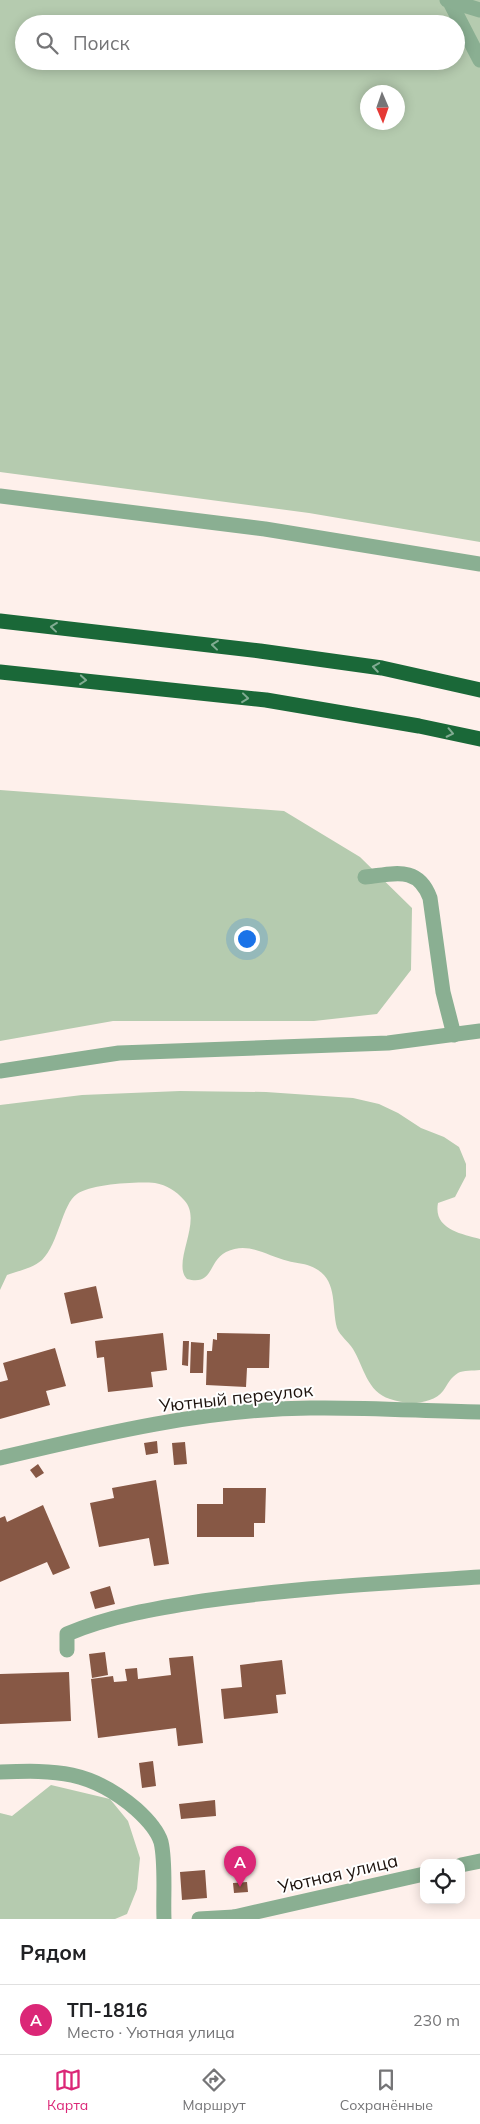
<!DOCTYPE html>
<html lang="ru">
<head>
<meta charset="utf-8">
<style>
  :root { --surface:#fff; --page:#f2f2f2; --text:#202124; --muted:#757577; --line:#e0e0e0; --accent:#db2777 }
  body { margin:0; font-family:Mulish,sans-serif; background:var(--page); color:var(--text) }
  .controls { position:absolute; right:15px; bottom:15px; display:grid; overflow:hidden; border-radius:10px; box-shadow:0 2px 12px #0003 }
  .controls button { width:45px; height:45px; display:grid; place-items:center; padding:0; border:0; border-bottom:1px solid var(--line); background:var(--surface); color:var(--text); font:25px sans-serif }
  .compass { position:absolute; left:360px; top:85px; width:45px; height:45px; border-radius:50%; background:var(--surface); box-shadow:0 2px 12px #0003; rotate:178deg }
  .you { position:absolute; left:246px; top:938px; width:18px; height:18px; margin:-12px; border:4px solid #fff; border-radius:50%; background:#1a73e8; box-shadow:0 0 0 8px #1a73e833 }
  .badge { display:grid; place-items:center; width:32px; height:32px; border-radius:50%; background:var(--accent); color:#fff; font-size:16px; font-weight:700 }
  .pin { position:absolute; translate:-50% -41px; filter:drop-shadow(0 1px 2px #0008) }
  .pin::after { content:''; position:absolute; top:26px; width:18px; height:15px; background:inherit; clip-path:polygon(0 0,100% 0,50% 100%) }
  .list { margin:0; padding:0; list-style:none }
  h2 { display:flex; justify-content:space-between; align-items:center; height:65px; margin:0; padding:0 20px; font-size:21px }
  h2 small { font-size:16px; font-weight:400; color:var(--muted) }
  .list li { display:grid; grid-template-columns:32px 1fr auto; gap:15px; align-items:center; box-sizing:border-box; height:70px; padding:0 20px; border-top:1px solid var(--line) }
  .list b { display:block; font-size:19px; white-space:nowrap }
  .list p { margin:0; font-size:16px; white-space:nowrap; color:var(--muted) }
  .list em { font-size:16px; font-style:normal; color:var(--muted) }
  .icon { flex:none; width:28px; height:28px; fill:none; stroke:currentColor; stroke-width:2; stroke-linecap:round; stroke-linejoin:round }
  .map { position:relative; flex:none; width:480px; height:1919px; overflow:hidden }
  .search { position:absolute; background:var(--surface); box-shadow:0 2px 12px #0003; left:15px; right:15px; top:15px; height:55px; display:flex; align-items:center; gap:12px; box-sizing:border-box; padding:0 18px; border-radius:28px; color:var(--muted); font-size:19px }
  .sheet { height:135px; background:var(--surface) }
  nav { display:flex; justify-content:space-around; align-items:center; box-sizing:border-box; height:70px; border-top:1px solid var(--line); background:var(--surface); font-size:14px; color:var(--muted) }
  nav a { display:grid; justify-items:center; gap:2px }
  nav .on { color:var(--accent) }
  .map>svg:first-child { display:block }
  .green { fill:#b5cbaf; fill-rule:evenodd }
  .building { fill:#875845 }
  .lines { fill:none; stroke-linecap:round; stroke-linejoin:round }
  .service { stroke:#8aaf92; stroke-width:15 }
  .minor { stroke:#8aaf92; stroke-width:15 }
  .trunk { stroke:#1a6838; stroke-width:15 }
  .oneway { stroke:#81ac92 }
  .labels { text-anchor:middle; stroke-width:4; stroke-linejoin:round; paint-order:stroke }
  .street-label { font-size:18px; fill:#1d120d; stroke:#fff }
</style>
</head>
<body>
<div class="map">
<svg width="480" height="1919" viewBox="0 0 480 1919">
  <rect width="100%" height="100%" fill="#fef0eb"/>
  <path class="green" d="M 0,0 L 480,0 L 480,542 L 309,513 L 0,472 ZM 24,24 L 456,24 L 456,61 L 24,61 ZM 368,92 L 398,92 L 398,122 L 368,122 Z
    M 0,790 L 284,811 L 360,857 L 412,908 L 411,970 L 377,1014 L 314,1021 L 113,1021 L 0,1041 Z
    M 180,1091 L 266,1092 L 353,1098 L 379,1104 L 398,1113 L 421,1128 L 444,1137 L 459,1147 L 466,1164 L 466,1176 L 455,1197 L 438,1203 C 433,1229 461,1234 480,1239 L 480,1370 C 473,1371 463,1370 458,1373 C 450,1378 448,1384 443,1391 C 432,1405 406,1405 390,1399 C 367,1392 364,1367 353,1349 C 349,1342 340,1336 337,1328 C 331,1305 339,1277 310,1266 C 303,1263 295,1263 288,1261 C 266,1256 249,1241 226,1252 C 208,1261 214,1286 187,1279 C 171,1263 204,1220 184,1200 C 176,1191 167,1185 155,1183 C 138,1181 91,1184 77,1194 C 62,1204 59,1243 42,1260 C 33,1268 18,1271 7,1275 L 0,1290 L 0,1105 L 82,1095 Z
    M 51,1785 L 110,1799 L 128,1821 L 140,1858 L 137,1889 L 127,1914 L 115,1919 L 0,1919 L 0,1813 L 12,1816 Z"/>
  <path class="building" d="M 96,1286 L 103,1318 L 71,1324 L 64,1293 Z
    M 163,1333 L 167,1370 L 151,1372 L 153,1387 L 108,1392 L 104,1357 L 97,1358 L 95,1341 Z
    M 217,1333 L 270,1334 L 269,1368 L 247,1368 L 246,1387 L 206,1385 L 207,1351 L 212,1351 L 213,1339 L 217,1340 Z
    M 183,1341 L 189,1341 L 188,1366 L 182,1365 Z
    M 191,1342 L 204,1343 L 203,1373 L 190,1373 Z
    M 55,1348 L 66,1386 L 46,1391 L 50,1405 L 0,1419 L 0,1382 L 8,1380 L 3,1363 Z
    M 157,1441 L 158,1453 L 146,1455 L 144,1443 Z
    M 185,1442 L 187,1464 L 174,1465 L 172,1443 Z
    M 38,1464 L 44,1473 L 36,1478 L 30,1470 Z
    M 156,1480 L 169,1564 L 154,1566 L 149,1538 L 99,1547 L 90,1503 L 114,1498 L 112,1488 Z
    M 223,1488 L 266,1488 L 265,1523 L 254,1523 L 254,1537 L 197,1537 L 197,1504 L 223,1504 Z
    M 43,1505 L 70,1568 L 53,1575 L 47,1562 L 0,1582 L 0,1518 L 5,1516 L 7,1522 Z
    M 110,1586 L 115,1604 L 95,1609 L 90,1592 Z
    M 105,1652 L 108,1675 L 92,1678 L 89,1654 Z
    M 193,1656 L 203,1743 L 178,1746 L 176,1728 L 98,1738 L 91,1679 L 113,1676 L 114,1682 L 127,1681 L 125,1669 L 137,1668 L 138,1679 L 171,1675 L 169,1658 Z
    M 282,1660 L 286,1694 L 276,1695 L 278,1713 L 224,1719 L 221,1689 L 242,1687 L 240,1665 Z
    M 69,1672 L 71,1721 L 0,1724 L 0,1674 Z
    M 153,1761 L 156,1786 L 142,1788 L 139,1763 Z
    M 215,1800 L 216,1816 L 181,1819 L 179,1804 Z
    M 205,1870 L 207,1898 L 182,1900 L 180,1872 Z
    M 247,1882 L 248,1892 L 234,1893 L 233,1883 Z"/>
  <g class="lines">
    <path class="service" d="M 447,0 L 480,10
      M 449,0 L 480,60
      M 0,496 L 265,529 L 480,564
      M 365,877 C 394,874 418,865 430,898 L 443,992 L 454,1035
      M 0,1772 C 56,1770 91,1770 136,1809 C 146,1818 157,1829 161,1842 C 166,1863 163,1897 164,1919
      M 199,1919 L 234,1917"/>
    <path class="minor" d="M 0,1071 L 119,1053 L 388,1043 L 480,1031
      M 0,1458 C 101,1434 205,1409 310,1408 C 366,1407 423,1411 480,1412
      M 67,1650 L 67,1634 C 109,1616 158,1608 203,1601 C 295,1588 387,1583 480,1577
      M 461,1865 L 480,1861
      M 234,1919 L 234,1917 L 424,1874"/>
    <path class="trunk" d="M 0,621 L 260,651 L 382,668 L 480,690
      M 0,672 L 266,700 L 419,726 L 480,739"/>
  </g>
  <defs><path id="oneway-chevron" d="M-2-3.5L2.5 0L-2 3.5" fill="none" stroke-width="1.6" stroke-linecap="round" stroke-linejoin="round" transform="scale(1.25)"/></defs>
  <g class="oneway">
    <use href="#oneway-chevron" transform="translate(54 627) rotate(-174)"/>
    <use href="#oneway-chevron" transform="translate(215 645) rotate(-174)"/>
    <use href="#oneway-chevron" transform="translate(376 667) rotate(-171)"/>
    <use href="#oneway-chevron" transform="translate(83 680) rotate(5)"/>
    <use href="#oneway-chevron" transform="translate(245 698) rotate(6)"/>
    <use href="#oneway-chevron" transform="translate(450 733) rotate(12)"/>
  </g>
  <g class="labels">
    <g class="street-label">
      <text transform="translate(236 1398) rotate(-6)" y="6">Уютный переулок</text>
      <text transform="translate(338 1874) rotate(-13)" y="6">Уютная улица</text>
    </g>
  </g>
</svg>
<div class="controls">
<button><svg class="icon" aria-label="locate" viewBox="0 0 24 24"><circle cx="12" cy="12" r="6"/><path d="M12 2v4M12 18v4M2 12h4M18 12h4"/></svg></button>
</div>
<svg class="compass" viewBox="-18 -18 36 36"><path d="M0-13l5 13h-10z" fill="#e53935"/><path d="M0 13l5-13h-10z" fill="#757577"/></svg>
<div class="you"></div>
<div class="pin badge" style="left:240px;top:1887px">A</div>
<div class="search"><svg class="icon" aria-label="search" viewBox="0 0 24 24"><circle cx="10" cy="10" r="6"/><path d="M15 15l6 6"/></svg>Поиск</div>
</div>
<section class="sheet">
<h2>Рядом<small></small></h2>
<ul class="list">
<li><span class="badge">A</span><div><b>ТП-1816</b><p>Место · Уютная улица</p></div><em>230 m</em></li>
</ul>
</section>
<nav>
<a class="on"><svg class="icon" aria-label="map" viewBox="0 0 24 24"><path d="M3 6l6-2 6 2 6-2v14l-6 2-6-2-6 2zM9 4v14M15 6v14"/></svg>Карта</a>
<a><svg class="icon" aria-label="directions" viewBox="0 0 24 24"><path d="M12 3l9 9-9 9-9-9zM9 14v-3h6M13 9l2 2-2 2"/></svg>Маршрут</a>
<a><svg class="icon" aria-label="saved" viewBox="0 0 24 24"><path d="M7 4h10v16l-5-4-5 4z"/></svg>Сохранённые</a>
</nav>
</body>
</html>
